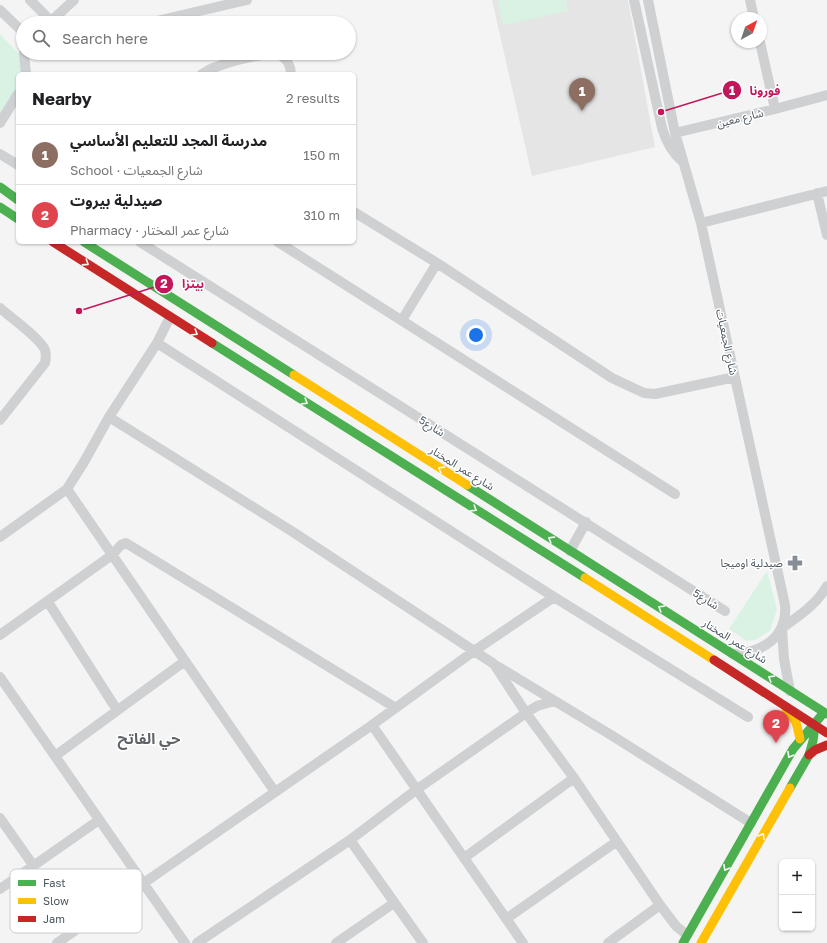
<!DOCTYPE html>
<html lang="en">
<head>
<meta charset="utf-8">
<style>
  :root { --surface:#fff; --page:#f2f2f2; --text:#202124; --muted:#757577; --line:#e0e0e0; --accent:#b45309 }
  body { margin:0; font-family:"Golos Text","Noto Sans Arabic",sans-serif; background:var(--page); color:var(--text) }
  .controls { position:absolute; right:12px; bottom:12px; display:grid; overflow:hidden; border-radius:6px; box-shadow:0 1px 3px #0004 }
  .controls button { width:36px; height:36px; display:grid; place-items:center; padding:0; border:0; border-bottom:1px solid var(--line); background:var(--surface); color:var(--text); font:20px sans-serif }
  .compass { position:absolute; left:731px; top:12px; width:36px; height:36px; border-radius:50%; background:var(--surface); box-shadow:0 1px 3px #0004; rotate:40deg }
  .you { position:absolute; left:476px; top:335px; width:14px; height:14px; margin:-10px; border:3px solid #fff; border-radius:50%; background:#1a73e8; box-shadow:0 0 0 6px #1a73e833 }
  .badge { display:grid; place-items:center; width:26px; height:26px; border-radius:50%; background:var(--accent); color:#fff; font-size:13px; font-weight:700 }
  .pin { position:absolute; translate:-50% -33px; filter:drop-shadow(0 1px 2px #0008) }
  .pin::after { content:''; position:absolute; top:21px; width:14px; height:12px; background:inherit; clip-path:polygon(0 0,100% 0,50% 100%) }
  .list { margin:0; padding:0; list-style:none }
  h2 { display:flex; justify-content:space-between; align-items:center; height:52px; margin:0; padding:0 16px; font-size:17px }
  h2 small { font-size:13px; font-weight:400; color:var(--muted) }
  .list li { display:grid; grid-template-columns:26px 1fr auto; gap:12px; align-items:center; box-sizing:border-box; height:60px; padding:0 16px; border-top:1px solid var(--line) }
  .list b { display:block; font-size:15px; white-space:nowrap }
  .list p { margin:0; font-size:13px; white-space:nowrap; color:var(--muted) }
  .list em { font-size:13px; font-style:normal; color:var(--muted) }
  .icon { flex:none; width:22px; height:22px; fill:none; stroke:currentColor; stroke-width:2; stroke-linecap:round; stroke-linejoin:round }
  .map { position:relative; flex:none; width:827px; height:943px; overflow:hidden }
  .search { position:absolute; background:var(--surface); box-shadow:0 1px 3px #0004; left:16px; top:16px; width:340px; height:44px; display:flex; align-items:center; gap:10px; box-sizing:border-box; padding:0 14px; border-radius:22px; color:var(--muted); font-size:15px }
  .panel { position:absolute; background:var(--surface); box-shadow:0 1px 3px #0004; left:16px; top:72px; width:340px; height:172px; border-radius:6px }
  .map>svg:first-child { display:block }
  .education { fill:#e6e5e6 }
  .green { fill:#d9f2e3 }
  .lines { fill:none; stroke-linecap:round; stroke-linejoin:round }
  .street { stroke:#ced0d2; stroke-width:10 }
  .fast { stroke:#4caf50; stroke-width:9 }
  .slow { stroke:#ffc107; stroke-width:9 }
  .jam { stroke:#c62828; stroke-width:9 }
  .oneway { stroke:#f6fbf6 }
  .labels { text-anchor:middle; stroke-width:3; stroke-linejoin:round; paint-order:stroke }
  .street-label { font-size:11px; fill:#4a5661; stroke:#fff }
  .poi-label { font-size:11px; fill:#4a5661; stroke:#fff; text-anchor:end }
  .district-label { font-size:15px; font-weight:bold; fill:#5f6368; stroke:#fff }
  .key { fill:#fff; stroke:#c9ccd0; stroke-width:1 }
  .key-label { font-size:11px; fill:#4a5661 }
  .leader { fill:none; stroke:#c2185b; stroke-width:1.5 }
  .callout-dot { fill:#c2185b; stroke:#fff; stroke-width:1.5 }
  .mark-label { font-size:12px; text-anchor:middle; font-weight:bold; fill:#fff }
  .callout-label { font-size:12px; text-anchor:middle; font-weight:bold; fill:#c2185b; stroke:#fff; stroke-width:3; stroke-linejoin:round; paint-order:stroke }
</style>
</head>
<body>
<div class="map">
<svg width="827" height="943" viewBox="0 0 827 943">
  <rect width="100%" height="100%" fill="#f4f4f4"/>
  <path class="education" d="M 492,0 L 628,0 L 655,147 L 532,176 Z"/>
  <path class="green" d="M 497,0 L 566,0 L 568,11 L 503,25 Z
    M 0,34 L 23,58 L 25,74 L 18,74 L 18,87 L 0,116 Z
    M 767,571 L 777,609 L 770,631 L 755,640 L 747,641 L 729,629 Z"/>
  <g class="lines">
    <path class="street" d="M 30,0 L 51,21
      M 634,0 L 662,128 C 666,142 672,153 683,162
      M 648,0 L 675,133 L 701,223 L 785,605 C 788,637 762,653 733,654
      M 750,0 L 754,18
      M 0,10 L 23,32
      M 49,23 L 74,0
      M 148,23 L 247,0
      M 760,42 L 775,109
      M 24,53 L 26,74
      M 202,74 C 206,72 211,68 216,67 C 229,62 272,49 283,57 C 288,61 291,68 291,74
      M 0,123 L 18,94
      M 675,133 L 775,109 L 827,95
      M 0,154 L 18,165
      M 817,193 L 827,235
      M 354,212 L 437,263 L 612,378 L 644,393 L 655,394 L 735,377
      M 701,223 L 827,191
      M 140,242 L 725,611
      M 278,242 L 675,494
      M 0,308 C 10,317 41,339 45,350 C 46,354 46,359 45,363 L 0,420
      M 402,320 L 437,263
      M 157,343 L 554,597 L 748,717
      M 109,417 L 293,532 L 494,664 L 526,713 L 574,778 L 660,905 L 676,926 L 687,935
      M 67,489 L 275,792
      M 0,537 L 67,489 L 84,462 L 109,417 L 157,343 L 170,317
      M 570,551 L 586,522
      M 48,602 L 117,710
      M 0,635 L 112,555 L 121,545 L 126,543 L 396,708
      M 497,666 L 611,735 L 751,823
      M 0,677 L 185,943
      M 790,691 L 784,659 L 782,628 C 799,616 816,605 827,586
      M 372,725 L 523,943
      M 55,756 L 185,661
      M 0,818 L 33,865
      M 350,840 L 423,943
      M 464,858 L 574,778
      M 0,889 L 99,820
      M 506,919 L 616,842
      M 57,943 L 372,725 L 474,651 L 554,597
      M 197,943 L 350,840 L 416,790 L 526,713 L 537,706 L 554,701
      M 336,943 L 394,903
      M 608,943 L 660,905"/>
    <path class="fast" d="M 0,187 L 18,200
      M 0,207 L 18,219
      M 84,242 L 294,375
      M 212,343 L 585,578
      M 467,485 L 827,714
      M 790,788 L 809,755 L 813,741 L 815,725
      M 683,943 L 793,749 L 821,716"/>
    <path class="slow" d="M 294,375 L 467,485
      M 585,578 L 714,660
      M 786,709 L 796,722 L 800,739
      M 701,943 L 790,788"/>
    <path class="jam" d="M 53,242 L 212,343
      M 714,660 L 827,733
      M 809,755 L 815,750 L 827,745"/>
  </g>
  <defs><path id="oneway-chevron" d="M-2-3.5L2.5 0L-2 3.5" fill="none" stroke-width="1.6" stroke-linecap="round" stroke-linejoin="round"/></defs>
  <g class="oneway">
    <use href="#oneway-chevron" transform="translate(86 263) rotate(33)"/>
    <use href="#oneway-chevron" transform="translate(195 333) rotate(32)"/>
    <use href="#oneway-chevron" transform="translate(305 402) rotate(32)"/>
    <use href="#oneway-chevron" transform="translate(441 469) rotate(-148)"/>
    <use href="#oneway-chevron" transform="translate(474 509) rotate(32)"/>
    <use href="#oneway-chevron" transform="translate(551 539) rotate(-148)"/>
    <use href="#oneway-chevron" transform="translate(661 608) rotate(-148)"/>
    <use href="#oneway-chevron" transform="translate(771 678) rotate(-148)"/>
    <use href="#oneway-chevron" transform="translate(790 755) rotate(120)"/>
    <use href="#oneway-chevron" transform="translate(762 836) rotate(-60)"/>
    <use href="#oneway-chevron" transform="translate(726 868) rotate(120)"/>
  </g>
  <defs>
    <g id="pharmacy-bare" transform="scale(1.2)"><path d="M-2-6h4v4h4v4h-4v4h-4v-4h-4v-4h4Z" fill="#868d94" stroke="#fff" stroke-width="2.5" paint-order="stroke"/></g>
  </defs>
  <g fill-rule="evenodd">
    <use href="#pharmacy-bare" x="795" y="563"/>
  </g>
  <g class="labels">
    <g class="street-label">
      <text transform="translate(740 118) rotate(-14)" y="4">شارع معين</text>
      <text transform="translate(727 342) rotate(78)" y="4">شارع الجمعيات</text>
      <text transform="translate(432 426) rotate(32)" y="4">شارع5</text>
      <text transform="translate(462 468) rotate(32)" y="4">شارع عمر المختار</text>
      <text transform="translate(706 599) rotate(32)" y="4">شارع5</text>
      <text transform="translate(735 641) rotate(32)" y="4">شارع عمر المختار</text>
    </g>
    <g class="poi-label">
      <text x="783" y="567">صيدلية اوميجا</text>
    </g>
    <g class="district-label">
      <text x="149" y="744">حي الفاتح</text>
    </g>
  </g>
  <rect x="10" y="869" width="132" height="64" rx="6" class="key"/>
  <rect x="18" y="880" width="18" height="6" fill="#4caf50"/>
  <rect x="18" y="898" width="18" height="6" fill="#ffc107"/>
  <rect x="18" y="916" width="18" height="6" fill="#c62828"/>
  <g class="key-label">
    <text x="43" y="887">Fast</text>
    <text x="43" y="905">Slow</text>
    <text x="43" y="923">Jam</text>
  </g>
  <path class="leader" d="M661 112L732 90M79 311L164 284"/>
  <g class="callout-dot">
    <circle cx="661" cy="112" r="4"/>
    <circle cx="79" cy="311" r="4"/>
    <circle cx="732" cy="90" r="10"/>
    <circle cx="164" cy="284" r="10"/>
  </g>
  <g class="mark-label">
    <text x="732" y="95">1</text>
    <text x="164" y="288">2</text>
  </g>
  <g class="callout-label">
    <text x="765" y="95">فورونا</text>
    <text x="193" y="288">بيتزا</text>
  </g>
</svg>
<div class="controls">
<button>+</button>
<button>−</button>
</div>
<svg class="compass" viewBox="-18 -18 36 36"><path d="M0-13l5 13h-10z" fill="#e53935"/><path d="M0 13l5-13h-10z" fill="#757577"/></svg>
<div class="you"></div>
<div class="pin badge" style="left:582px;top:111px;background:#8d6e63">1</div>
<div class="pin badge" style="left:776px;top:743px;background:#e0444e">2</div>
<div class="search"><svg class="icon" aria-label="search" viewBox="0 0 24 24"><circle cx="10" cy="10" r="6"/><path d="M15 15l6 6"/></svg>Search here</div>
<section class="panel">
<h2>Nearby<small>2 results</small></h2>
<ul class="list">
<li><span class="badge" style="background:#8d6e63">1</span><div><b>مدرسة المجد للتعليم الأساسي</b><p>School · شارع الجمعيات</p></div><em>150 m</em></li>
<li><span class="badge" style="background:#e0444e">2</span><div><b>صيدلية بيروت</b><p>Pharmacy · شارع عمر المختار</p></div><em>310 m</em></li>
</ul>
</section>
</div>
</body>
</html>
